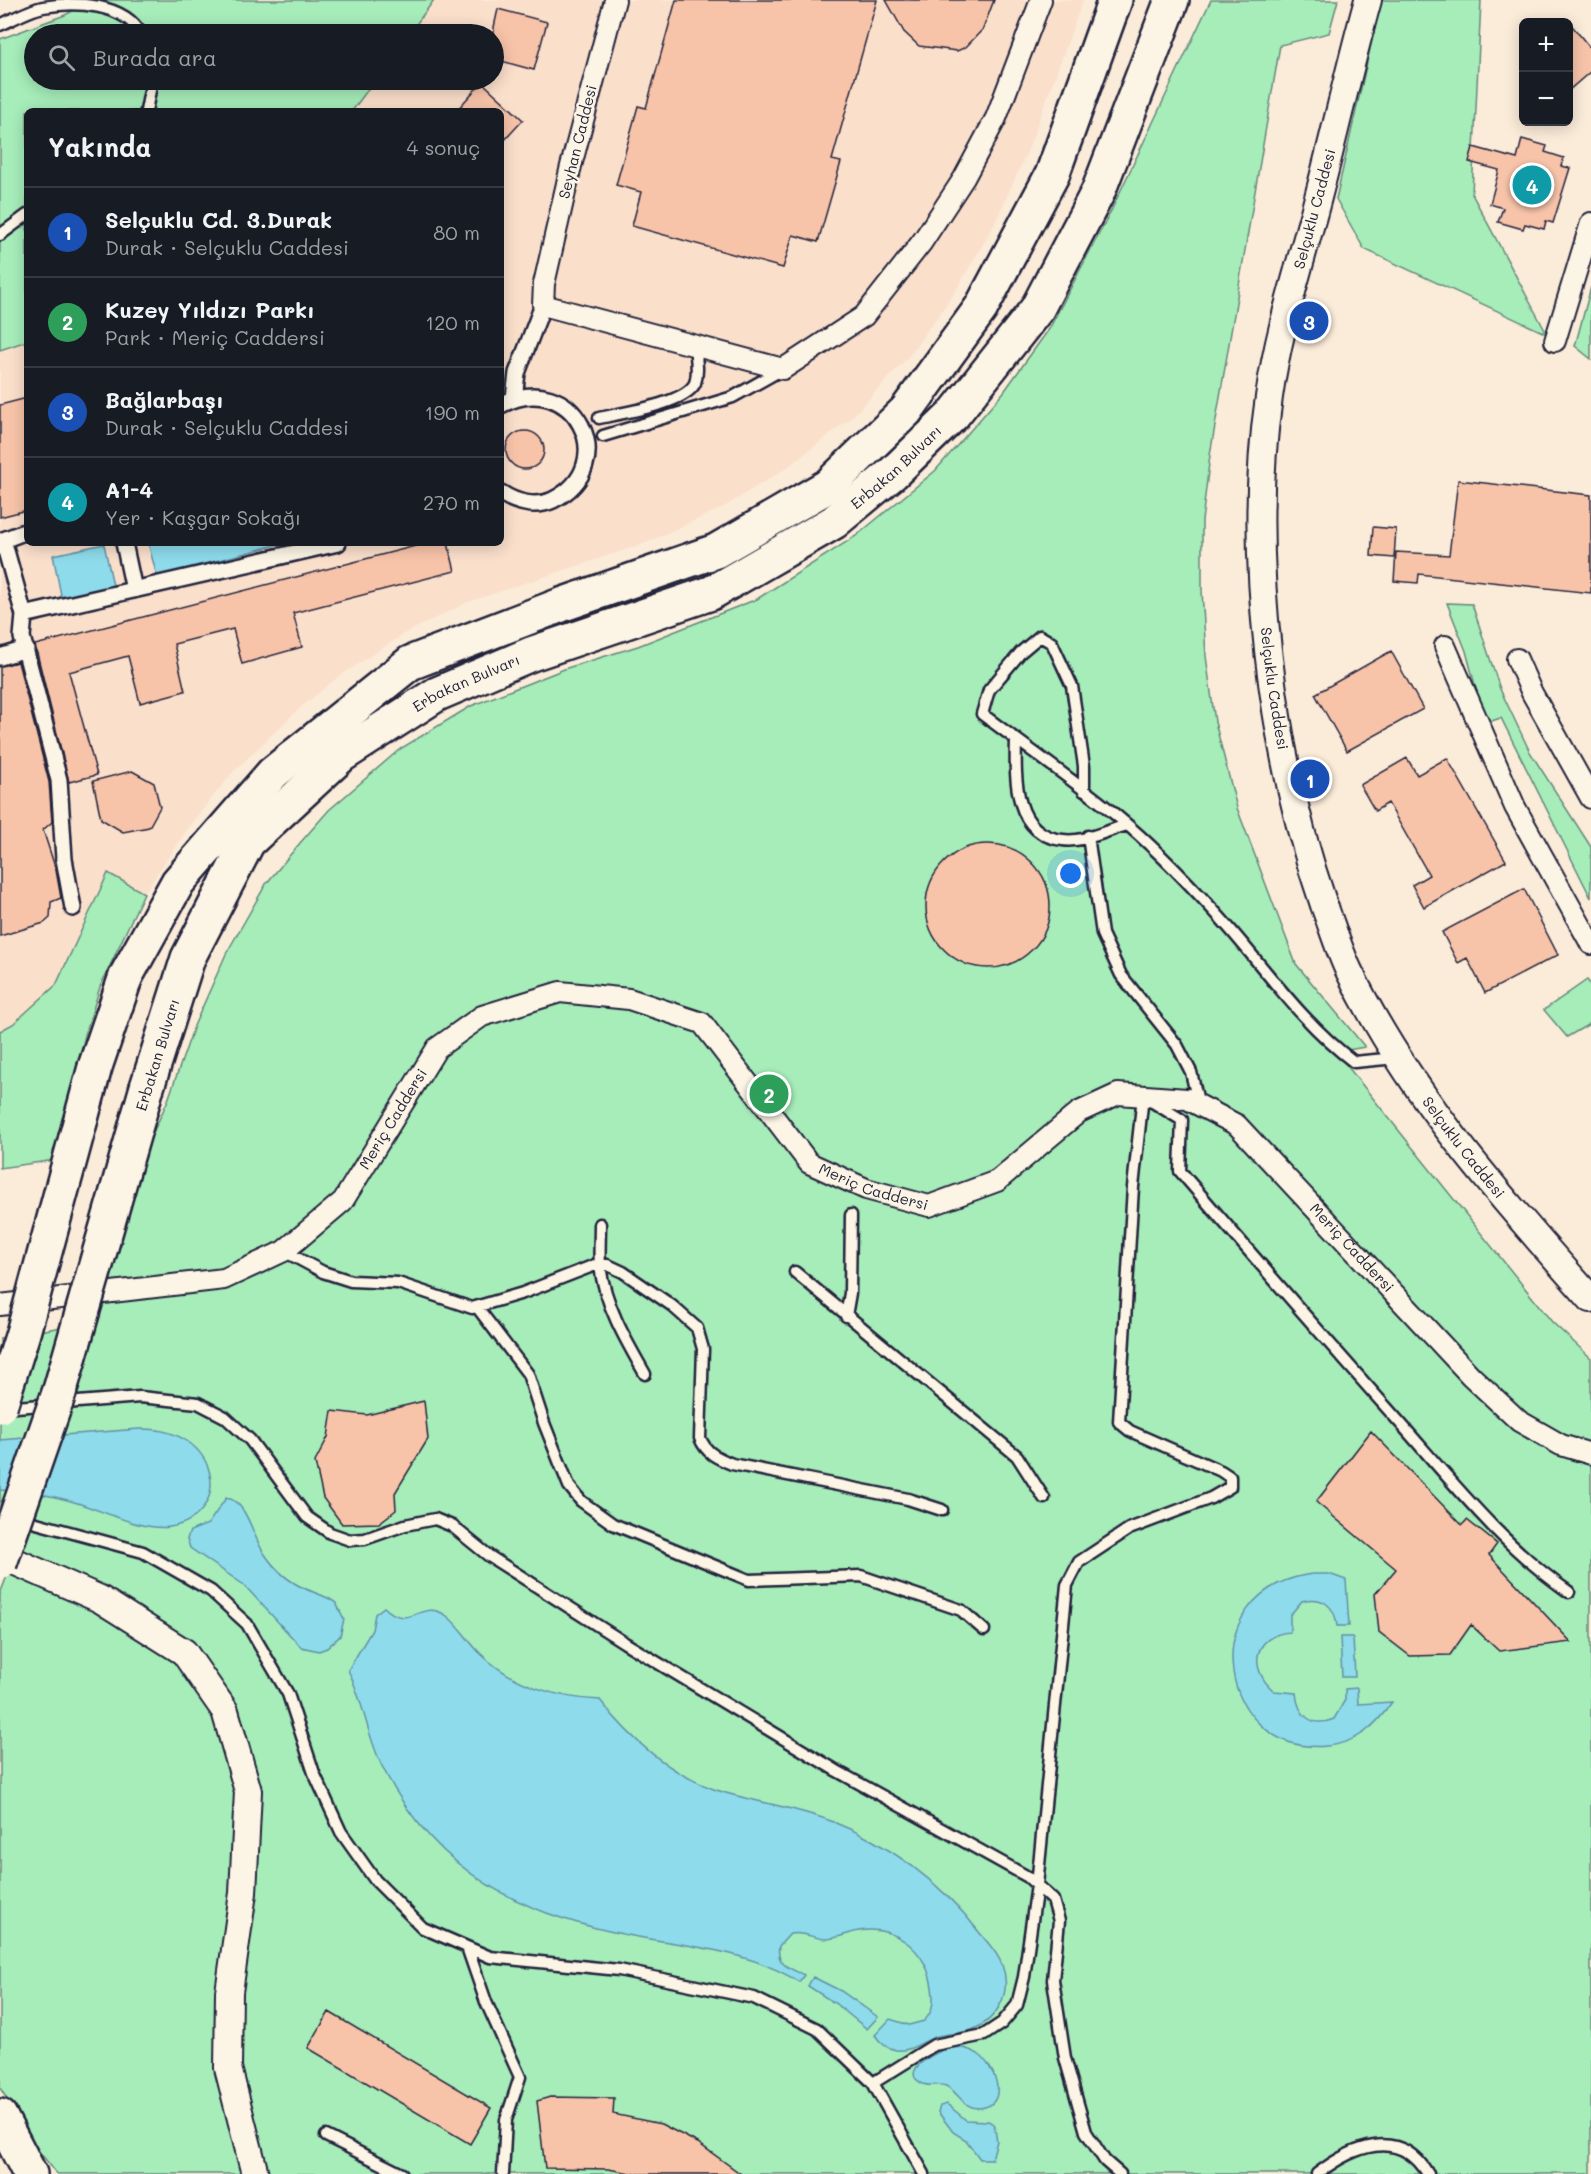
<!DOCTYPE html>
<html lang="tr">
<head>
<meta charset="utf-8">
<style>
  :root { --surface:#171b24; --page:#20242c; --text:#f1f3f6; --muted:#9ea1a6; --line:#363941; --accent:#d1495b }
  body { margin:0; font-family:Mali,sans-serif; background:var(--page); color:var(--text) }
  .controls { position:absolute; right:18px; top:18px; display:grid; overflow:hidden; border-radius:9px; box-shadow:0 3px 15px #0003 }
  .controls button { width:54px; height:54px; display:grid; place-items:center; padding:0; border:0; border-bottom:2px solid var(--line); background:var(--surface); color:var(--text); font:30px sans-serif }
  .you { position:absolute; left:1071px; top:874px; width:21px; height:21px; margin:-15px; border:4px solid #fff; border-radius:50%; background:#1a73e8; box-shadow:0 0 0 9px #1a73e833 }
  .badge { display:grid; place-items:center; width:39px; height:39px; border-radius:50%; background:var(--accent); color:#fff; font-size:20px; font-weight:700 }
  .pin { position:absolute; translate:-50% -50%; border:3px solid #fff; box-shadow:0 2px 6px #0006 }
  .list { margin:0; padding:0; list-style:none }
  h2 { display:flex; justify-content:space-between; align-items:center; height:78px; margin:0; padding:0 24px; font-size:26px }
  h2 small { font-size:20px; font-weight:400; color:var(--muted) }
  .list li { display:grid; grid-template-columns:39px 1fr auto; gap:18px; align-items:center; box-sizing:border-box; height:90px; padding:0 24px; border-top:2px solid var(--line) }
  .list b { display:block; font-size:22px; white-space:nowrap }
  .list p { margin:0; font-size:20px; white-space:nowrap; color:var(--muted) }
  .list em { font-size:20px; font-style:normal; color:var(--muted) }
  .icon { flex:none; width:33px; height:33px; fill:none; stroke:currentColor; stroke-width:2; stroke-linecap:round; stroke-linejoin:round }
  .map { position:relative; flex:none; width:1591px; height:2174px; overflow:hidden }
  .search { position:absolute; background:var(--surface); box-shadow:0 3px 15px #0003; left:24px; top:24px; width:480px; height:66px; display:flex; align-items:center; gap:15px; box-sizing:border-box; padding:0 21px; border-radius:33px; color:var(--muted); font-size:22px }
  .panel { position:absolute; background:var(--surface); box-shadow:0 3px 15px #0003; left:24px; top:108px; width:480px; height:438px; border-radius:9px }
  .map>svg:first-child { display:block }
  .built { fill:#fadfcb }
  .green { fill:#a6edba; stroke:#64887a; stroke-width:1.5 }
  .water { fill:#8ddbeb; stroke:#6291a5; stroke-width:1.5 }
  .building { fill:#f8c4a9; stroke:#22223b; stroke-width:1.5 }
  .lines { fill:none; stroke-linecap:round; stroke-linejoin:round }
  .service-casing { stroke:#22223b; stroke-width:15 }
  .pedestrian-casing { stroke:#22223b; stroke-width:20 }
  .minor-casing { stroke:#22223b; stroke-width:24 }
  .tertiary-casing { stroke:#22223b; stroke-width:30 }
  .trunk-casing { stroke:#22223b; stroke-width:38 }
  .service { stroke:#fcf5e5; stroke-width:10 }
  .pedestrian { stroke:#fcf5e5; stroke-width:15 }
  .minor { stroke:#fcf5e5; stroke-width:20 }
  .tertiary { stroke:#fcf5e5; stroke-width:26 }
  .trunk { stroke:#fcf5e5; stroke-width:33 }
  .trunk-bridge-casing { stroke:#22223b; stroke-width:38; stroke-linecap:butt }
  .trunk-bridge { stroke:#fcf5e5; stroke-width:33 }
  .labels { text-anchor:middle; stroke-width:5; stroke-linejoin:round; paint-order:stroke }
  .street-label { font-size:15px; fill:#22223b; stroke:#fcf5e5 }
</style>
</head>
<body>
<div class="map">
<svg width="1591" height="2174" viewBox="0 0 1591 2174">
  <rect width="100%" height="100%" fill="#fbebd9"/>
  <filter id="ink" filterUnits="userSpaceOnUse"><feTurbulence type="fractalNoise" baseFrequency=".0167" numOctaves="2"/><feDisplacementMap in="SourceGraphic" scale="12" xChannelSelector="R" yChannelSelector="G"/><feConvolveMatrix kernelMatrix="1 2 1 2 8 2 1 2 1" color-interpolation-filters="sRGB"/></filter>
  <g filter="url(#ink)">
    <path class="built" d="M 434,0 L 1083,0 L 1028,150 L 993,227 L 953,295 L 908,357 L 852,417 L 789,466 L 724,507 L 643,544 L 468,602 L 405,633 L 338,677 L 302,706 L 233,772 L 193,821 L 144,893 L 108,873 L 56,985 L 13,1024 L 0,1031 L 0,350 L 27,341 L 27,543 L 501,543 L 501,111 L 352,111 L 375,80 L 494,80 L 494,34 L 409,34 Z"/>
    <path class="green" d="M 94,0 L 434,0 L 409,34 L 34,34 L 34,80 L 375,80 L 352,111 L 27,111 L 27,341 L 0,350 L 0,39 L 65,15 Z
      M 1211,0 L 1338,0 L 1329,33 L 1280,45 L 1210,455 L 1202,521 L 1202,591 L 1206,656 L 1215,722 L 1237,808 L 1296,964 L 1365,1047 L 1336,1052 L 1552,1322 L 1591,1358 L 1591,2174 L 57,2174 L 38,2150 L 0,2088 L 0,1594 L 18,1548 L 0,1542 L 0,1338 L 90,1322 L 116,1214 L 168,1100 L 194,1026 L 226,954 L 266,884 L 300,843 L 329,810 L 400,749 L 471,706 L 567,668 L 638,646 L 757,599 L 856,536 L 935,471 L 1003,393 L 1049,329 L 1111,211 Z
      M 1381,0 L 1481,0 L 1472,194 L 1547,334 L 1364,249 L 1336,199 Z
      M 1591,287 L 1591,359 L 1575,346 Z
      M 1447,603 L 1472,604 L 1500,689 L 1530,752 L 1591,847 L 1591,898 L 1501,718 L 1485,723 L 1466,651 Z
      M 108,873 L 144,893 L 100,987 L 85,1035 L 55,1160 L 0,1168 L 0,1031 L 13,1024 L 56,985 Z
      M 1587,980 L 1591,985 L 1591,1023 L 1567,1037 L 1544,1010 Z"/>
    <path class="water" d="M 148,543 L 284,543 L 157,576 Z
      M 104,544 L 114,590 L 62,600 L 53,555 Z
      M 139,1429 C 221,1426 235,1516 170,1527 C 138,1532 92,1504 59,1498 C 40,1493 20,1492 0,1490 L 0,1440 Z
      M 226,1498 C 247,1500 253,1538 264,1553 C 274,1568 289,1582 306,1589 C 317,1594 327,1596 336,1603 L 344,1619 L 340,1636 L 327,1648 L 319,1651 L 301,1647 L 244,1585 L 190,1548 L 187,1539 L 190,1531 L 208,1524 Z
      M 1312,1574 L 1329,1574 L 1346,1580 L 1349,1626 L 1337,1626 C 1335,1605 1322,1596 1302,1601 L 1290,1615 L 1290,1632 C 1253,1635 1248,1669 1274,1691 L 1296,1693 C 1298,1716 1312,1728 1334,1719 L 1345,1700 L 1345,1689 L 1357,1688 L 1358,1704 L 1392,1702 C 1375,1727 1357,1743 1327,1746 C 1219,1757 1189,1591 1312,1574 Z
      M 384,1607 C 411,1633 420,1597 447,1616 C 460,1626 469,1643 481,1654 C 513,1685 557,1698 600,1700 C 633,1742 673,1778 726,1793 C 761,1803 797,1808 831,1821 C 888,1843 942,1883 979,1932 C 987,1942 998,1953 1002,1965 C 1012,1991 999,2018 974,2029 C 962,2034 950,2033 938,2036 C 923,2040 913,2052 896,2050 C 886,2048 880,2043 875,2035 L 890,2019 L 909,2025 L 924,2021 C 935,2010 934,1997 931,1982 C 924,1948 893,1925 859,1931 C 848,1933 838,1938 827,1939 C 814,1939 803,1931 790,1934 L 779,1946 C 776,1965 789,1968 804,1975 L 799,1982 C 750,1951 693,1947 638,1937 C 525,1917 437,1875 383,1768 C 367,1737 364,1702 348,1670 L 372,1630 L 375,1614 Z
      M 1340,1637 L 1353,1637 L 1355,1677 L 1342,1677 Z
      M 813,1977 L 841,1991 L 878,2017 L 867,2029 L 836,2004 L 808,1986 Z
      M 952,2047 C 961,2047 970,2049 978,2054 C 993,2064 1009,2100 985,2107 C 965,2113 960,2093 946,2086 C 939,2083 931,2087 923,2084 C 895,2071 941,2049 952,2047 Z
      M 947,2104 L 966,2120 L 988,2121 L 994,2124 L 997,2141 L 992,2159 L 980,2159 L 966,2140 L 953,2132 L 938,2112 L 940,2106 Z"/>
    <path class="building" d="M 676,0 L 877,0 L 832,160 L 841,162 L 818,242 L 793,235 L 783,268 L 632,226 L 641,192 L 616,185 L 638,106 L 646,108 Z
      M 886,0 L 994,0 L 983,29 L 966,47 L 957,51 L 919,46 L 904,32 Z
      M 498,9 L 547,22 L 534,70 L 494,59 L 494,27 Z
      M 1569,22 L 1591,49 L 1591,71 L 1569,90 Z
      M 482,82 L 523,120 L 501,144 L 501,111 L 456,111 Z
      M 1522,139 L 1547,146 L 1545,152 L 1564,158 L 1561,166 L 1570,168 L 1553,223 L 1546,221 L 1544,229 L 1525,224 L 1523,229 L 1498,222 L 1503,208 L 1490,204 L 1499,170 L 1469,162 L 1473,147 L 1517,159 Z
      M 27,398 L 27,510 L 0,517 L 0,405 Z
      M506 450a19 19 0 1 1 38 0a19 19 0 1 1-38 0Z
      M 1458,480 L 1591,495 L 1591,593 L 1419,574 L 1418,583 L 1394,581 L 1396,552 L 1449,555 Z
      M 1373,527 L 1396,529 L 1394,558 L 1371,556 Z
      M 427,543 L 448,543 L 455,571 L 293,613 L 302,647 L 242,664 L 233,629 L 174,644 L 185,691 L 140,703 L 128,656 L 69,672 L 97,775 L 69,782 L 35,645 Z
      M 1391,651 L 1423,709 L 1347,751 L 1315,694 Z
      M 18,662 L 49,782 L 52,822 L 43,830 L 56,870 L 61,898 L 51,902 L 50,918 L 44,923 L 0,936 L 0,666 Z
      M 1407,758 L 1417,775 L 1447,758 L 1506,861 L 1424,907 L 1412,885 L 1429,875 L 1388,803 L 1375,811 L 1360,785 Z
      M 132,771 L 154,783 L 160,807 L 149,827 L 123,832 L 101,819 L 93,781 Z
      M926 906a62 62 0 1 1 124 0a62 62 0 1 1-124 0Z
      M 1524,889 L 1558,955 L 1485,993 L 1467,958 L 1458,963 L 1442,932 Z
      M 424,1401 L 428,1439 L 395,1493 L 396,1510 L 379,1523 L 342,1524 L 323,1498 L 315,1462 L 328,1437 L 332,1411 L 367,1415 Z
      M 1371,1431 L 1462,1525 L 1467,1520 L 1497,1544 L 1489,1555 L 1571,1642 L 1499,1651 L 1471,1625 L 1450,1655 L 1410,1656 L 1379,1632 L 1375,1594 L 1396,1569 L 1316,1502 Z
      M 329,2012 L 491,2108 L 470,2144 L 308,2048 Z
      M 550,2097 L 614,2098 L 613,2114 L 661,2124 L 698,2143 L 741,2174 L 636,2174 L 608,2169 L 545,2168 L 537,2101 Z"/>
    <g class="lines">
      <g class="service-casing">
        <path id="service" d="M 0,25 C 13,19 29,10 43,7 C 75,1 124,3 141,34
          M 146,111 L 152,80
          M 0,235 L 27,215
          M 599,418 C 621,413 686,404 695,383 C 699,372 696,358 695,346
          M 603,436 L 733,397 L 783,369
          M 1016,739 C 1015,778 1013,835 1063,840 C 1083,843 1108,830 1127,825
          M 1084,791 L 1084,766 L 1072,686 L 1052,643 L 1040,636 L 1021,652 L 989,690 L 982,714 C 1027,748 1074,780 1117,816 C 1151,844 1185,879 1215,912 C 1261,962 1299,1021 1354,1062 L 1396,1058
          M 1088,836 L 1102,934 L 1121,975 L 1177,1045 L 1191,1072 L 1199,1106
          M 600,1224 C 600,1238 599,1253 600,1266 C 605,1305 626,1341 645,1374
          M 284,1251 L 323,1272 L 351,1281 L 398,1283 L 472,1308 L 523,1293 L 595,1265 L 608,1265 L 623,1272 L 671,1305 L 697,1328 L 703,1349 L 700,1438 C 706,1453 717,1458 732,1464 L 908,1499 L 942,1510
          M 795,1272 L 1017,1456 L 1044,1498
          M 477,1307 L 528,1374 L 544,1423 L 569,1486 L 581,1501 L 613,1524 L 749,1580 L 861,1576 L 961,1610 L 984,1630
          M 846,1316 L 850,1293 L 851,1215
          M 4,1408 L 140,1397 L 198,1403 L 225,1417 L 250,1440 L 307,1517 L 330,1533 L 350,1540 L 365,1539 L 405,1525 L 435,1519 L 452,1526 L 489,1556 L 625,1643 L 837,1771 L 1028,1877 L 1053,1900 L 1059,1921 L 1053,1980 L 1065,2058 L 1086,2132 L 1105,2161 L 1120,2174
          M 18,1518 L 143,1552 L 211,1591 L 247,1624 L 288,1694 L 314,1773 L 341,1832 L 375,1880 L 423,1928 L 490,1957 L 619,1970 L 754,1998 L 817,2029 L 873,2083 L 924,2174
          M 467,1947 L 486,2002 L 520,2077 L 506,2120 L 503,2174
          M 873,2083 L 934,2045 L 984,2035 L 1002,2023 L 1017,2005 L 1024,1977 L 1037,1885 L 1067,1585 L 1079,1562 L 1129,1529 L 1211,1498 L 1230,1487 L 1230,1477 L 1221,1471 L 1130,1431 L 1119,1422 L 1133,1187 L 1143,1096 L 1182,1120 L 1180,1171 C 1253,1256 1327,1341 1402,1425 C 1453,1483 1505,1548 1569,1592
          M 326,2136 L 402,2174
          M 1317,2174 C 1352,2147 1399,2126 1428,2174"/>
      </g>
      <g class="pedestrian-casing">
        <path id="pedestrian" d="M 514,398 L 517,373 L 543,305
          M 501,405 C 573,366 624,465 553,500 C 536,508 516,503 501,493
          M 27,531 L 3,540 L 24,615 L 338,543
          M 124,543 L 134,590
          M 24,615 L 22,637 L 59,780 L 64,859 L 73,908
          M 0,657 L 26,649"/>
      </g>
      <g class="minor-casing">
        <g id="minor">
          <path d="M 615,0 L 571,166 L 544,284 L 543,305 L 783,369 L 864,316 L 922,242 L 964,178 L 996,118 L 1041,0"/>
          <path d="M 1555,341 L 1591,223"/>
          <path d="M 1445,646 L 1515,807 L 1591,944"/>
          <path d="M 1517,659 L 1532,693 L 1591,798"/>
          <path id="s1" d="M 0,1305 L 224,1279 L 284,1251 L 343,1201 L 437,1048 L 482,1016 L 560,992 L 629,999 L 702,1023 L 809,1163 L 866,1189 L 929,1206 L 997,1181 L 1079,1112 L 1118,1094 L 1187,1099 L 1237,1125 L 1471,1376 L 1519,1421 L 1561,1445 L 1591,1454"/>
        </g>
      </g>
      <g class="tertiary-casing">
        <g id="tertiary">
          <path id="s2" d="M 1368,0 C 1349,68 1334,137 1316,205 C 1299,269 1278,332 1269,397 C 1246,553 1272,756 1324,905 C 1332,926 1339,950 1349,971 C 1409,1094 1500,1197 1591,1299"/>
          <path d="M 0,1555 L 100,1599 L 184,1652 L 225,1711 L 248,1791 L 243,1893 L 229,1992 L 228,2068 L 255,2174"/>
        </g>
      </g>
      <g class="trunk-casing">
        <g id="trunk">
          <path d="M 95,1067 L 126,976 L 178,882 L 273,773 L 410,663 L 561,605 L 716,551 L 828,486 L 906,411 L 981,308 L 1052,175 L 1115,0"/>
          <path id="s3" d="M 147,1087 L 188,958 L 248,842 L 342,755 L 437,694 L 531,654 L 711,593 L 834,522 L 893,473 L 953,415 L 1037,309 L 1098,192 L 1172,0"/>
          <path d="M 0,2116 L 30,2174"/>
        </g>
      </g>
      <use href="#service" class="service"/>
      <use href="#pedestrian" class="pedestrian"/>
      <use href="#minor" class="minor"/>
      <use href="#tertiary" class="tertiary"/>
      <use href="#trunk" class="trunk"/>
      <g class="trunk-bridge-casing">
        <path id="trunk-bridge" d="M 0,1406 L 23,1333 L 95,1067
          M 0,1563 L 60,1390 L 147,1087"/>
      </g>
      <use href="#trunk-bridge" class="trunk-bridge"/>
    </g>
  </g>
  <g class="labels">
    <g class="street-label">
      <text transform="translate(578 142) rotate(-76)" y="5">Seyhan Caddesi</text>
      <text transform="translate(1315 209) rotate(-75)" y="5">Selçuklu Caddesi</text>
      <text dy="5" stroke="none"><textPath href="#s3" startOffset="1024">Erbakan Bulvarı</textPath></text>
      <text dy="5" stroke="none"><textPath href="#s3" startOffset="538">Erbakan Bulvarı</textPath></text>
      <text dy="5" stroke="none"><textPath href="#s2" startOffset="702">Selçuklu Caddesi</textPath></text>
      <text transform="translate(158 1055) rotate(-73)" y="5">Erbakan Bulvarı</text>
      <text dy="5" stroke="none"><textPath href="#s1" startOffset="465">Meriç Caddersi</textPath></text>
      <text dy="5" stroke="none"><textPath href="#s2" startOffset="1206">Selçuklu Caddesi</textPath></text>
      <text dy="5" stroke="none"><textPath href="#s1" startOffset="1077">Meriç Caddersi</textPath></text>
      <text dy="5" stroke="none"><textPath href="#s1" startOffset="1652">Meriç Caddersi</textPath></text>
    </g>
  </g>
</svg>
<div class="controls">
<button>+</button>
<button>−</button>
</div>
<div class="you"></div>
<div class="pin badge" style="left:1310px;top:779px;background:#1a4fb4">1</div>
<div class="pin badge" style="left:769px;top:1094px;background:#2e9e5b">2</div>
<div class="pin badge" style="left:1309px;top:321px;background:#1a4fb4">3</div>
<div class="pin badge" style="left:1532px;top:185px;background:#0f9aa8">4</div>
<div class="search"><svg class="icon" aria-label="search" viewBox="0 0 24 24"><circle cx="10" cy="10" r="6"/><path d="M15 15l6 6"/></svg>Burada ara</div>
<section class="panel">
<h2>Yakında<small>4 sonuç</small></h2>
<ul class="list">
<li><span class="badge" style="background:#1a4fb4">1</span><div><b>Selçuklu Cd. 3.Durak</b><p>Durak · Selçuklu Caddesi</p></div><em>80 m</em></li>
<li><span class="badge" style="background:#2e9e5b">2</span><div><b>Kuzey Yıldızı Parkı</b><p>Park · Meriç Caddersi</p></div><em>120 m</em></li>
<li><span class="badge" style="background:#1a4fb4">3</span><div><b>Bağlarbaşı</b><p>Durak · Selçuklu Caddesi</p></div><em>190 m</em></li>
<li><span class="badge" style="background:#0f9aa8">4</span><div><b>A1-4</b><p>Yer · Kaşgar Sokağı</p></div><em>270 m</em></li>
</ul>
</section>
</div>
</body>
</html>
